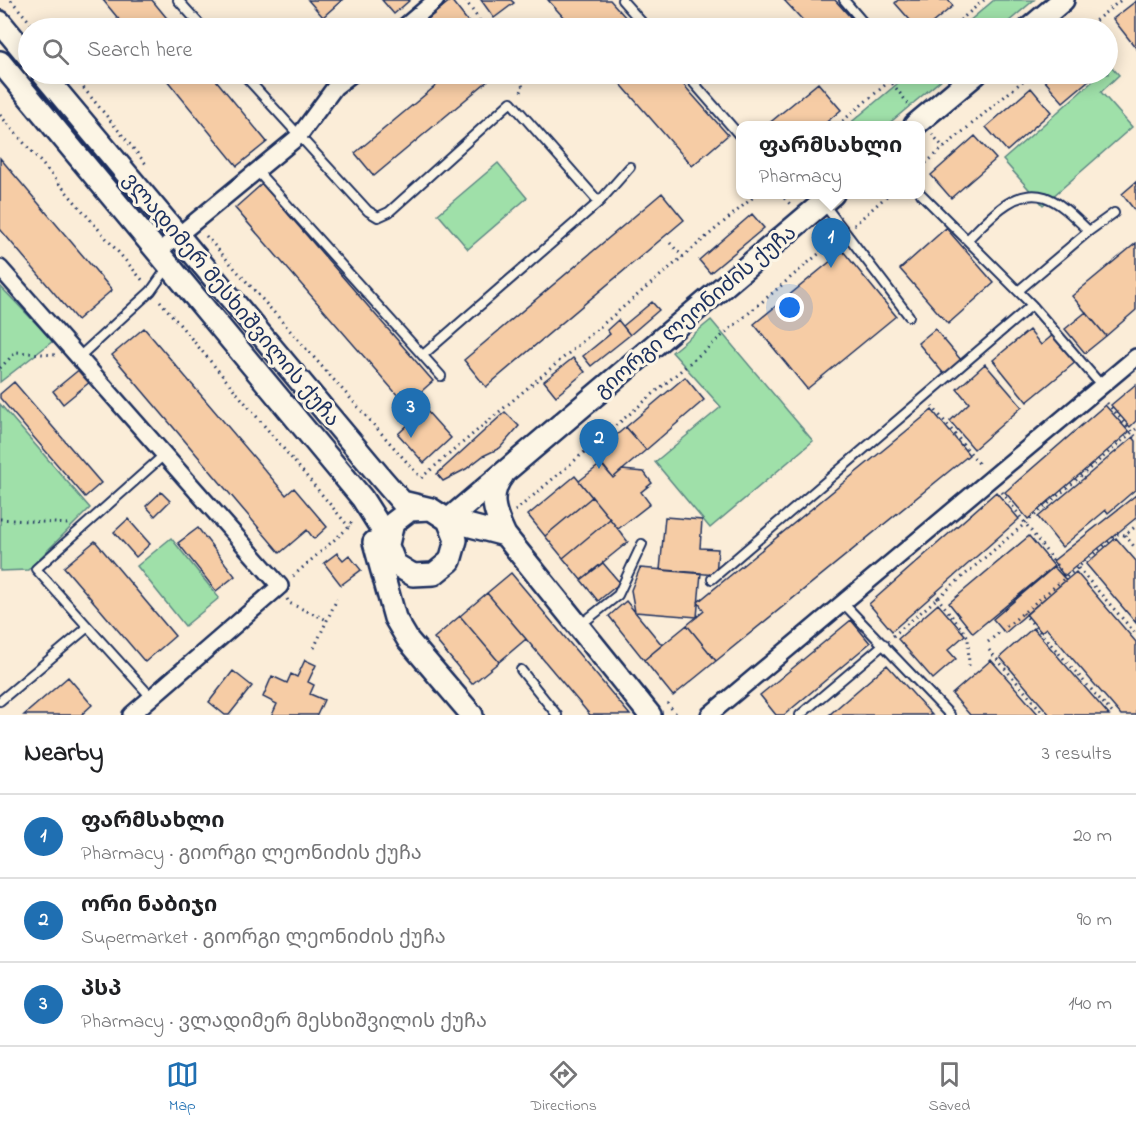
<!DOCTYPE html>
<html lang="en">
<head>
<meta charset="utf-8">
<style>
  :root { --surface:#fff; --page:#f2f2f2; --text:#202124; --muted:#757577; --line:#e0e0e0; --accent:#1f6fb2 }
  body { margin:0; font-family:"Indie Flower","Noto Sans Georgian",sans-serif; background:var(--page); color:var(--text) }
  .you { position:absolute; left:790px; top:308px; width:21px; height:21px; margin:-15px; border:4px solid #fff; border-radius:50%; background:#1a73e8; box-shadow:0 0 0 9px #1a73e833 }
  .badge { display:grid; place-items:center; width:39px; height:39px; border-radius:50%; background:var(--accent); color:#fff; font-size:20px; font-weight:700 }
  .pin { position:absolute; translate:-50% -50px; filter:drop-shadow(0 2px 3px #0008) }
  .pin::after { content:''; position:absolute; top:32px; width:21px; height:18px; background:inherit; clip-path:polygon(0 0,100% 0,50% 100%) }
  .popup { position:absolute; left:736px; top:121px; width:189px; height:78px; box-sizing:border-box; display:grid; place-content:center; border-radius:12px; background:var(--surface); filter:drop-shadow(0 2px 4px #0005); font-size:20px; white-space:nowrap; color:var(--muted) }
  .popup b { font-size:22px; color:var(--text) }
  .popup::after { content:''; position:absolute; left:50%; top:100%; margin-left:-12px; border:12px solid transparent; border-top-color:var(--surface) }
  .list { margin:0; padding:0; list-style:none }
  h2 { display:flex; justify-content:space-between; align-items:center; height:78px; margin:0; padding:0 24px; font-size:26px }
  h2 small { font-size:20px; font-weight:400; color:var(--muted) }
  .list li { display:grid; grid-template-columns:39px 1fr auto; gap:18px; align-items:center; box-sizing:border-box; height:84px; padding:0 24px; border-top:2px solid var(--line) }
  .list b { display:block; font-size:22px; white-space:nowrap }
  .list p { margin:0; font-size:20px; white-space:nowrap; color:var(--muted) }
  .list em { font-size:20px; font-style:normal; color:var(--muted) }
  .icon { flex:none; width:33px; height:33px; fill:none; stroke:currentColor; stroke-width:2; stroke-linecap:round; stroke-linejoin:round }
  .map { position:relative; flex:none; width:1136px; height:715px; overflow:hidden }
  .search { position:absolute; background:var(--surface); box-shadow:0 3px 15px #0003; left:18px; right:18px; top:18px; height:66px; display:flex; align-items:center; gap:15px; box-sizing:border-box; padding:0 21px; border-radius:33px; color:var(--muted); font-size:22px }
  .sheet { height:330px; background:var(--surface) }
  nav { display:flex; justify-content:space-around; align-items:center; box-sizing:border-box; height:84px; border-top:2px solid var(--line); background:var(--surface); font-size:16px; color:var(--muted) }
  nav a { display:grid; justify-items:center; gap:3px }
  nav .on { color:var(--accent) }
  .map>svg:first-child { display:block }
  .green { fill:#9fe0a9; stroke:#5d8884; stroke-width:1.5 }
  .building { fill:#f6cca5; stroke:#1b2f5e; stroke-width:1.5 }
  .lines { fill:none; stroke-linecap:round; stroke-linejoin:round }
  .lane-casing { stroke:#1b2f5e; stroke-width:12 }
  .street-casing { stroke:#1b2f5e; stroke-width:20 }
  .secondary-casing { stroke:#1b2f5e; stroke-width:26 }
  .path { stroke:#1b2f5e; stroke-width:3; stroke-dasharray:1.5 4.5; stroke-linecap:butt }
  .lane { stroke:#fcf5e5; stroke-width:8 }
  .street { stroke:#fcf5e5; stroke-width:15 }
  .secondary { stroke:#fcf5e5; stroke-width:21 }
  .labels { text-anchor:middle; stroke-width:6; stroke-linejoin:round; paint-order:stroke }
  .street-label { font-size:21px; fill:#1b2f5e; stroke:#fcf5e5 }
</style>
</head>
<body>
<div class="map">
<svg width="1136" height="715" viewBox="0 0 1136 715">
  <rect width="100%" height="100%" fill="#fbedd8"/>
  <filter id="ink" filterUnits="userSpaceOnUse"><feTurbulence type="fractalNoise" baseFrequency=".0167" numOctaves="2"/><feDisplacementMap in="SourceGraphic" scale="12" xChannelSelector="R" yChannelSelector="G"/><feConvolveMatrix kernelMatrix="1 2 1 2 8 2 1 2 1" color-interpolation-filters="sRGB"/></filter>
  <g filter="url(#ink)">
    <path class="green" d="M 994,0 L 1034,0 L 1001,28 L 961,28 Z
      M 1110,65 L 1119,75 L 1101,92 L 1132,127 L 1043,205 L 1003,160 L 1101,74 L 1108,74 L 1108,67 Z
      M 909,74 L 948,74 L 887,125 L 848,125 Z
      M 498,163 L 527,198 L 468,249 L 438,214 Z
      M 0,286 L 53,341 L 0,382 Z
      M 711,320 L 813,441 L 710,528 L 655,462 L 721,407 L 672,352 Z
      M 0,404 L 90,508 L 28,570 L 0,571 Z
      M 171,538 L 219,598 L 185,626 L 137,566 Z"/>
    <path class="building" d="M 103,0 L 152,0 L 175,28 L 126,28 Z
      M 308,0 L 342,0 L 323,17 Z
      M 382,0 L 410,0 L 394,14 Z
      M 451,0 L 473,28 L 420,28 L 418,27 Z
      M 481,0 L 511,0 L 514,3 L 494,18 Z
      M 548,0 L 610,0 L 635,28 L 573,28 Z
      M 784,0 L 835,0 L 860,28 L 810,28 Z
      M 898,0 L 948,0 L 953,6 L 926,28 L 917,28 L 895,3 Z
      M 1136,1 L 1136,48 L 1113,19 Z
      M 162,74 L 211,74 L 267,142 L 237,166 Z
      M 450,74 L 496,74 L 374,176 L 355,153 Z
      M 612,74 L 674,74 L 728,135 L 692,166 Z
      M 1051,74 L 1096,74 L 1063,102 L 1044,80 Z
      M 818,83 L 841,110 L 823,125 L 767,125 Z
      M 1031,88 L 1051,112 L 1007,151 L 986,127 Z
      M 975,136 L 996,159 L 951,198 L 931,175 Z
      M 0,158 L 112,290 L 77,320 L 0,229 Z
      M 1136,182 L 1136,212 L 1122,194 Z
      M 262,184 L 433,381 L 406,405 L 235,208 Z
      M 662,193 L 684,220 L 486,387 L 464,360 Z
      M 752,214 L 764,228 L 710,273 L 699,260 Z
      M 946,228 L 994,283 L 948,324 L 900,269 Z
      M 1136,243 L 1136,310 L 1106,336 L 1072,296 Z
      M 843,251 L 896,316 L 807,389 L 754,324 Z
      M 652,302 L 659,310 L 630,335 L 623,326 Z
      M 1086,312 L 1106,336 L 1085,353 L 1065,329 Z
      M 618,320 L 630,335 L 591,366 L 583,356 L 610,334 L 607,330 Z
      M 144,328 L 286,495 L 294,488 L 327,527 L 314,539 L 307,530 L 280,553 L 112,355 Z
      M 935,329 L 961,360 L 944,374 L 918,343 Z
      M 1029,330 L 1041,345 L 1054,334 L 1077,361 L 1027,402 L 993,360 Z
      M 573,358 L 585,372 L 556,396 L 544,381 Z
      M 985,364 L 1022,407 L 974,449 L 950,421 L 969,403 L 957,389 Z
      M 81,368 L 91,381 L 63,404 L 53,391 Z
      M 685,377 L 704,400 L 646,450 L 626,427 Z
      M 14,382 L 101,483 L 85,497 L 0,398 L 0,394 Z
      M 1136,384 L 1136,421 L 1130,427 L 1111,405 Z
      M 1105,405 L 1129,432 L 1028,519 L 1005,492 Z
      M 425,409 L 451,438 L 424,463 L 398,434 Z
      M 932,410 L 969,455 L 716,661 L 687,625 L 704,611 L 698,602 Z
      M 505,412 L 519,426 L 500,448 L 483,456 L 466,469 L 443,481 L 437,474 Z
      M 626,427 L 646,450 L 613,478 L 594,454 Z
      M 1133,437 L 1136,441 L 1136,489 L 1108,513 L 1106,510 L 1062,547 L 1038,517 Z
      M 601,464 L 613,478 L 622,470 L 644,472 L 652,483 L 641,492 L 650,504 L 618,529 L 579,481 Z
      M 575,476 L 592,497 L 545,536 L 528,515 Z
      M 161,492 L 170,501 L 155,516 L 146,506 Z
      M 996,492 L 1019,519 L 892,631 L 869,604 Z
      M 1136,495 L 1136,518 L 1064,576 L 1053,561 Z
      M 592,497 L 610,519 L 563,558 L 545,536 Z
      M 665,517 L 702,520 L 700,548 L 718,549 L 716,575 L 660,570 Z
      M 128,519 L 150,544 L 136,557 L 114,532 Z
      M 610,519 L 628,542 L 581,580 L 563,558 Z
      M 198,528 L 235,576 L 216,591 L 178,543 Z
      M 1029,536 L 1054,566 L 973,633 L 949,603 Z
      M 1116,538 L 1136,561 L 1136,623 L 1086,564 Z
      M 95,541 L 175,636 L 145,662 L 64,567 Z
      M 337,553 L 343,560 L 349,555 L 361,570 L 341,585 L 324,563 Z
      M 603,563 L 620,583 L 598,601 L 581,580 Z
      M 1054,567 L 1066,580 L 1005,633 L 993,619 Z
      M 640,568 L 701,573 L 697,617 L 635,612 L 631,590 Z
      M 1076,572 L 1136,642 L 1136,715 L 1121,715 L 1046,628 L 1041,632 L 1026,614 Z
      M 511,573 L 630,715 L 590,715 L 526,639 L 487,593 Z
      M 487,593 L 526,639 L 499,662 L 460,616 Z
      M 626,601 L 662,645 L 644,660 L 609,616 Z
      M 938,604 L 965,635 L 948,650 L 956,659 L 933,679 L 898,639 Z
      M 460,616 L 499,662 L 472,684 L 434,638 Z
      M 851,620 L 870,643 L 784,715 L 776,715 L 760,695 Z
      M 687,625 L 716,661 L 673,696 L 644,660 Z
      M 1033,628 L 1109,715 L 1050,715 L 1000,657 Z
      M 305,660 L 316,665 L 308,682 L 314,685 L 310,694 L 324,700 L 317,715 L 272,715 L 277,704 L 263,697 L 272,676 L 287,683 L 291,674 L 297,677 Z
      M 991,660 L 1039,715 L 970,715 L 952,694 Z
      M 887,665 L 932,715 L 829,715 Z
      M 233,671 L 252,686 L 229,715 L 225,715 L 209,702 Z
      M 68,677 L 92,705 L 81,715 L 24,715 Z"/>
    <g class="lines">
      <g class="lane-casing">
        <path id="lane" d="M 178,0 L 203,28
          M 622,0 L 647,28
          M 844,0 L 862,21
          M 243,74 L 368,211 L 378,217 L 389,212 L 511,102 L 599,202
          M 686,74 L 740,136
          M 257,171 L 441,376
          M 921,194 L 1032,305 L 1102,386
          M 823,203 L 909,316
          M 967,240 C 987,221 1013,187 1045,197 C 1062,203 1076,219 1089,231
          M 1018,291 L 1089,231 L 1114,213
          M 423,355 L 599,202 L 630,167
          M 79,357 L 151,291 L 168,267
          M 712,579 L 1032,305
          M 843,603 L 950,715
          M 579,626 L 618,595 L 642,544
          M 88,627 L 36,569 L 164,455
          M 521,670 L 557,715
          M 0,701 L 88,627 L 151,697
          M 800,715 L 884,644"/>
      </g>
      <g class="street-casing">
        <path id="street" d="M 403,28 L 436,0
          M 158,252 L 299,136 L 335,87 L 352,74
          M 0,268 L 280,586 L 131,715
          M 709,715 L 1136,357"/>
      </g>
      <g class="secondary-casing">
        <path id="secondary" d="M 0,22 L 28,56
          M 1030,28 L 1063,0
          M 0,62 L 362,498 L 381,528 L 395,564 L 413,575 L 434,574 L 450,561 L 456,540 L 448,520
          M 43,74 L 382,479 L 402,502 L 431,509
          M 915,125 L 976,74
          M 503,475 C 487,495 495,514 505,535 L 650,715
          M 448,520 L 833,194
          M 374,542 L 395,618 L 408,640 L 472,715
          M 388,544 L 393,523 L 410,510 L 431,509 L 448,520 L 505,535"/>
      </g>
      <path class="path" d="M 11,0 L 35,28
        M 465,0 L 485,28
        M 951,28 L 984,0
        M 1086,28 L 1121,0
        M 72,74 L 146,164
        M 517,74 L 523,87 L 521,92
        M 885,74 L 909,105
        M 0,115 L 144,282
        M 838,125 L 898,74
        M 932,134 L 944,148
        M 921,167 L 1031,74
        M 780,194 L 792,206
        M 854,225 L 889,194
        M 819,231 L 832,242
        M 206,236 L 421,478 L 757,194
        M 670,243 L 683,257
        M 160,301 L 349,527
        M 0,368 L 16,352 L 55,355
        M 1107,403 L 1136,437
        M 932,406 L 981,466
        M 1002,492 L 1066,578
        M 515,511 L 835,240
        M 0,519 L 68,524
        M 1125,535 L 1136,549
        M 1078,568 L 1136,634
        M 293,576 L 349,527 L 353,519
        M 937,597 L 968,637 L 969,668
        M 287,599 L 289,603 L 327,620
        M 1023,613 L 1114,715
        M 893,636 L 1136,429
        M 988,642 L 1118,534 L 1125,535 L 1136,526
        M 314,648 L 337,599
        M 989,650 L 1045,715
        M 667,703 L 677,715"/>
      <use href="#lane" class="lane"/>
      <use href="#street" class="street"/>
      <use href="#secondary" class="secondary"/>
    </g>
  </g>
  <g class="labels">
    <g class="street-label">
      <text transform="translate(232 299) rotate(50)" y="7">ვლადიმერ მესხიშვილის ქუჩა</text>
      <text transform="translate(695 311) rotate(-40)" y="7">გიორგი ლეონიძის ქუჩა</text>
    </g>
  </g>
</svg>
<div class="you"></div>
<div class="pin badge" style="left:831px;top:268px">1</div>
<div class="popup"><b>ფარმსახლი</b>Pharmacy</div>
<div class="pin badge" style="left:599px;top:469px">2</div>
<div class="pin badge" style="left:411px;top:438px">3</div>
<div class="search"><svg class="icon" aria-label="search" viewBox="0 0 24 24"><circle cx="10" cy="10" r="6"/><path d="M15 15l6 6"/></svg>Search here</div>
</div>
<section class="sheet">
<h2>Nearby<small>3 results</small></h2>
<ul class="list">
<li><span class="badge">1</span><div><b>ფარმსახლი</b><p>Pharmacy · გიორგი ლეონიძის ქუჩა</p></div><em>20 m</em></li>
<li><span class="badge">2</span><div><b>ორი ნაბიჯი</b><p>Supermarket · გიორგი ლეონიძის ქუჩა</p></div><em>90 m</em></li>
<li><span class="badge">3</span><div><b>პსპ</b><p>Pharmacy · ვლადიმერ მესხიშვილის ქუჩა</p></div><em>140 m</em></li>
</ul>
</section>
<nav>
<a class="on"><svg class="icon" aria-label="map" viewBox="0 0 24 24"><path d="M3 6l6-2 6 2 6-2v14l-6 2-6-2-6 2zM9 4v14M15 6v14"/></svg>Map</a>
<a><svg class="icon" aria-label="directions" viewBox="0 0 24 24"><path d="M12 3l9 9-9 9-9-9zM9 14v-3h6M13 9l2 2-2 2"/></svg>Directions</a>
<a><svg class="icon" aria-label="saved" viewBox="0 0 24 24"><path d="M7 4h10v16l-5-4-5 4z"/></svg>Saved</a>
</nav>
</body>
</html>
